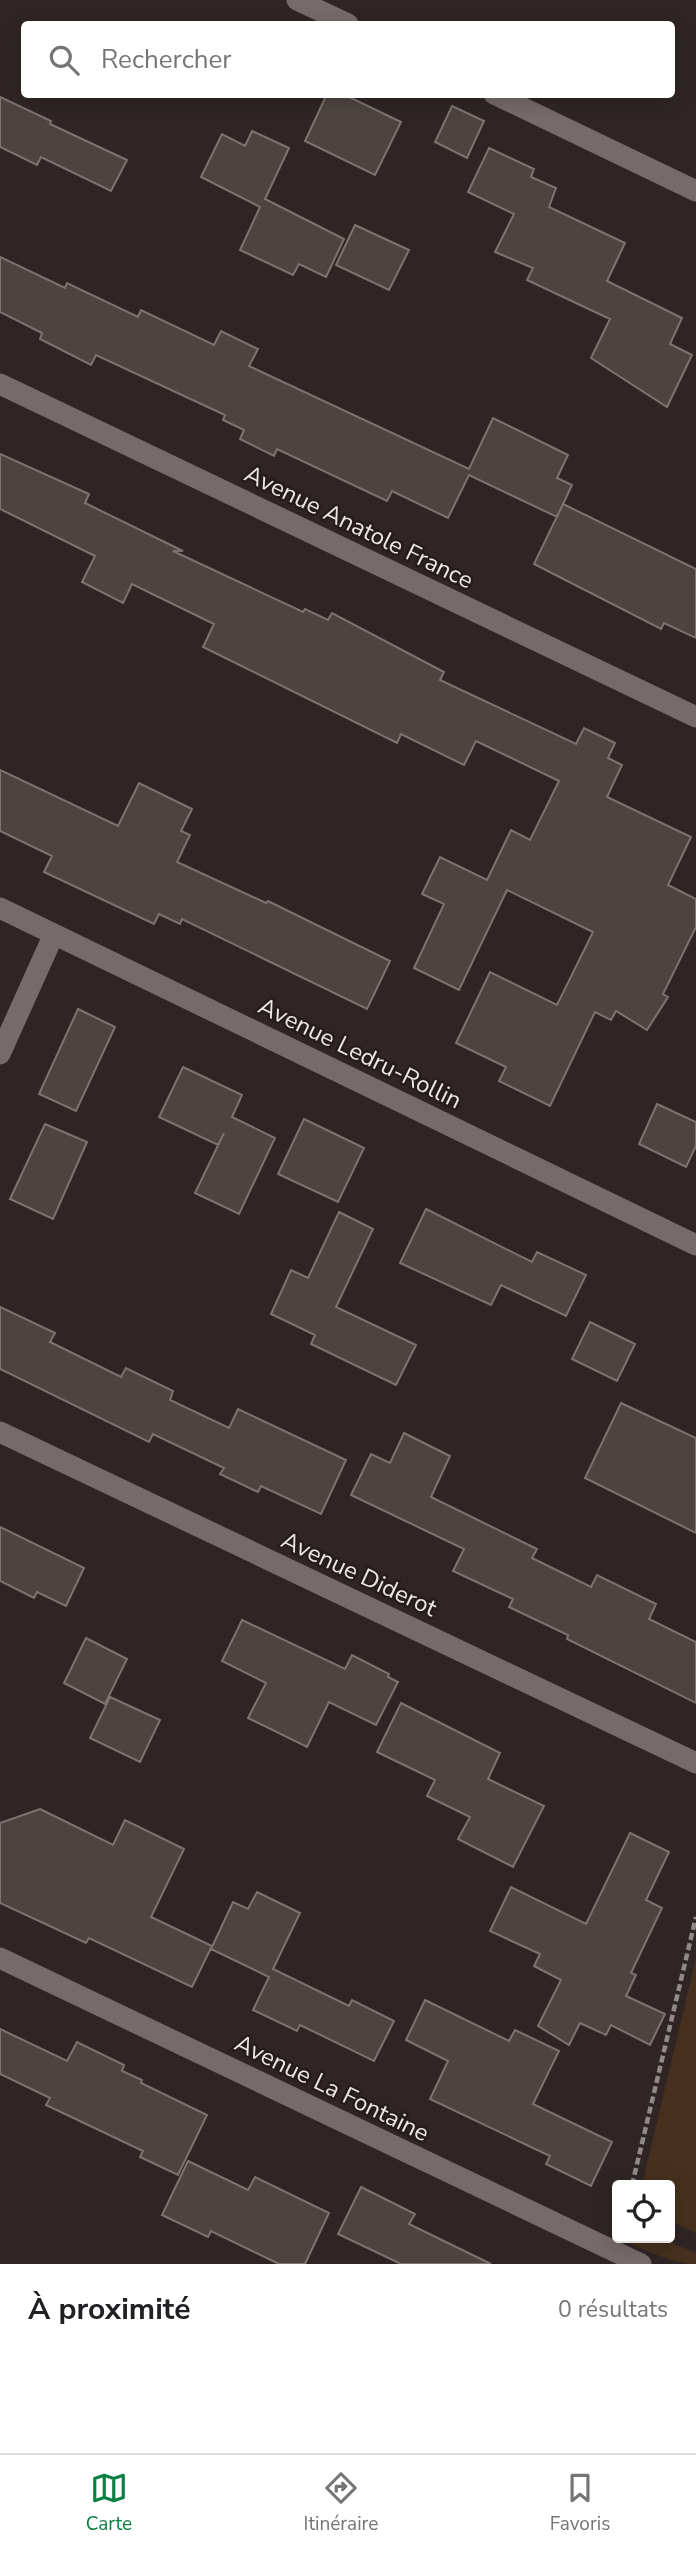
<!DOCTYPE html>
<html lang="fr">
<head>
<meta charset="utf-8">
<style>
  :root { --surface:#fff; --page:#f2f2f2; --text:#202124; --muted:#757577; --line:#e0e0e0; --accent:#0b8043 }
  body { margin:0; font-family:"Nunito Sans",sans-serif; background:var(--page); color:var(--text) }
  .controls { position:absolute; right:21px; bottom:21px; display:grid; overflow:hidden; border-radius:7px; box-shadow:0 4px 18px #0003 }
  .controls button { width:63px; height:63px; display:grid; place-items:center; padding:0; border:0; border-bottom:2px solid var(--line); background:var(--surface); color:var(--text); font:35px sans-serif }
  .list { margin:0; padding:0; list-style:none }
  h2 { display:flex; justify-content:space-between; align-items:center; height:91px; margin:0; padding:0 28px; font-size:30px }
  h2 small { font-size:23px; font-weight:400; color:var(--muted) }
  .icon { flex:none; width:38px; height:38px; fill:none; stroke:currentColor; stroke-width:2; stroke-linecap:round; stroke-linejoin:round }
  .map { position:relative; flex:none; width:696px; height:2264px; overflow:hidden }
  .search { position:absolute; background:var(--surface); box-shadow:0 4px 18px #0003; left:21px; right:21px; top:21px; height:77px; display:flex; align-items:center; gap:18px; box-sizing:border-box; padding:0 24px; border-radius:7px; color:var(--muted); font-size:26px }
  .sheet { height:189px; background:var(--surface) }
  nav { display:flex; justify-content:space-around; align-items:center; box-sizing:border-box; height:98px; border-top:2px solid var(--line); background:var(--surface); font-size:19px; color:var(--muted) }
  nav a { display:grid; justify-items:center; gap:4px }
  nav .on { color:var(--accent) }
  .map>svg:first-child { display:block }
  .green { fill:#46301d }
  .building { fill:#4d4440; stroke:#7d736f; stroke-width:2 }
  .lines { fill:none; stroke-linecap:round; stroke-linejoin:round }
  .path { stroke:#918989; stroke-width:4.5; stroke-dasharray:7 3.5; stroke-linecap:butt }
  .minor { stroke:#766b6a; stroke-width:21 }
  .labels { text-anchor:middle; stroke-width:5; stroke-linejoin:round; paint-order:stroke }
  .street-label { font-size:24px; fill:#ece5e5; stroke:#251c1b }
</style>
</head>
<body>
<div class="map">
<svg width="696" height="2264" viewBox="0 0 696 2264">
  <rect width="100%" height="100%" fill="#2f2525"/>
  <path class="green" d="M 696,1958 L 696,2233 L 670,2221 L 670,2185 L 642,2185 Z
    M 630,2238 L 660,2238 L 696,2253 L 696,2264 C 673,2264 649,2251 628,2243 Z"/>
  <path class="building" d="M 327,94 L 343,94 L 401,122 L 375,175 L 305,141 Z
    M 0,97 L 51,121 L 50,124 L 127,160 L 111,191 L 41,157 L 37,165 L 0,147 Z
    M 452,106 L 484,121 L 467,158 L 435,142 Z
    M 252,131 L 289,148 L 265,199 L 344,239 L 326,277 L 299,264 L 293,275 L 240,250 L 260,207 L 201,177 L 222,134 L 245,146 Z
    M 489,148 L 534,169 L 531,177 L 556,188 L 549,207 L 625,243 L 607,281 L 682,318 L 670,344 L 692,355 L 667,407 L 591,358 L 610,319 L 527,280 L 533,268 L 495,252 L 514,214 L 468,192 Z
    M 355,225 L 409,250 L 389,290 L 336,265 Z
    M 0,257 L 65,288 L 67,283 L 138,317 L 141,310 L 214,345 L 221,331 L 258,349 L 249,366 L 469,469 L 493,418 L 568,455 L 557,478 L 572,485 L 557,517 L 469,475 L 448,518 L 392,491 L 387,501 L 277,449 L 274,456 L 240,439 L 244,430 L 223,420 L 225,415 L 96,355 L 91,365 L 40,339 L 42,333 L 0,312 Z
    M 0,454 L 89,494 L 85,503 L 183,551 L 173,551 L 303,612 L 305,609 L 328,620 L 332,613 L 444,672 L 440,680 L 576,744 L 584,728 L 615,743 L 608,758 L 622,765 L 607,797 L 691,837 L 668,885 L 696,899 L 696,927 L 663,994 L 668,997 L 647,1030 L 616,1011 L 611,1020 L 595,1012 L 550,1106 L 499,1081 L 506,1067 L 456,1043 L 490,972 L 557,1005 L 593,932 L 507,890 L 459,990 L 414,968 L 444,904 L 422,894 L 440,857 L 487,880 L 511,830 L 530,840 L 559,781 L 476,741 L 464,765 L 401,734 L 397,743 L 203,647 L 214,624 L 132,584 L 123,603 L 82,582 L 95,556 L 0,509 Z
    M 563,504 L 696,569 L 696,638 L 664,623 L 661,629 L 534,564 Z
    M 0,770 L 118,826 L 139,783 L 192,809 L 181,831 L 190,835 L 177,862 L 266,903 L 268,901 L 390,961 L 367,1009 L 182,919 L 180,924 L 159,914 L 154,924 L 44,872 L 52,856 L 0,831 Z
    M 78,1009 L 115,1027 L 76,1111 L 39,1094 Z
    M 183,1067 L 242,1095 L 232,1117 L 275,1138 L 239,1214 L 195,1193 L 224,1133 L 218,1145 L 159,1117 Z
    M 657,1104 L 696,1122 L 696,1146 L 686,1167 L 639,1144 Z
    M 304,1119 L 364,1148 L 338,1202 L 278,1174 Z
    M 45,1124 L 87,1142 L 53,1219 L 10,1199 Z
    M 426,1209 L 532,1262 L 537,1252 L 586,1275 L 566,1316 L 501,1285 L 491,1305 L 400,1263 Z
    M 339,1212 L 373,1229 L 336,1307 L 416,1345 L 396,1385 L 311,1344 L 315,1335 L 271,1314 L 291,1270 L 308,1278 Z
    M 0,1307 L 55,1333 L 50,1342 L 121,1377 L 126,1368 L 173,1391 L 170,1400 L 229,1428 L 238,1409 L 346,1460 L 321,1514 L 261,1486 L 258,1492 L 220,1474 L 224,1468 L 153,1434 L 149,1442 L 0,1369 Z
    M 590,1322 L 635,1344 L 617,1381 L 572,1359 Z
    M 621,1403 L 696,1438 L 696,1533 L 585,1478 Z
    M 404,1433 L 450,1456 L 431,1497 L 537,1549 L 532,1558 L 591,1587 L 597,1575 L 656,1604 L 649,1619 L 696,1642 L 696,1703 L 567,1639 L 568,1635 L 509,1607 L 513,1599 L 453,1571 L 464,1549 L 351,1495 L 371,1454 L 390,1463 Z
    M 0,1527 L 84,1568 L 66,1606 L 37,1592 L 34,1598 L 0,1581 Z
    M 242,1620 L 345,1669 L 352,1655 L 389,1674 L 388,1677 L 398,1682 L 376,1725 L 329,1702 L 307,1747 L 248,1718 L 266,1683 L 222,1661 Z
    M 86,1638 L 127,1659 L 105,1704 L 64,1683 Z
    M 110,1697 L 160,1720 L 140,1762 L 90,1738 Z
    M 401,1703 L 500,1753 L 488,1779 L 544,1806 L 513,1867 L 458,1839 L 470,1817 L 427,1796 L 435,1780 L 377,1752 Z
    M 40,1809 L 113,1845 L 125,1820 L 184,1849 L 151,1917 L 212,1946 L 192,1987 L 89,1938 L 86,1943 L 0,1903 L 0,1823 Z
    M 630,1833 L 669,1852 L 646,1900 L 662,1908 L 631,1973 L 636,1975 L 626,1996 L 665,2014 L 650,2045 L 611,2025 L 606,2035 L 580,2023 L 569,2045 L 538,2026 L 561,1980 L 534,1966 L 540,1954 L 490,1931 L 511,1887 L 586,1924 Z
    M 257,1892 L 300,1913 L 273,1969 L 349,2006 L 352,2000 L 394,2021 L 374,2061 L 300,2025 L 297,2031 L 253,2010 L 269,1977 L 211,1949 L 233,1902 L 248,1909 Z
    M 425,2000 L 509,2041 L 515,2030 L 559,2051 L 533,2104 L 612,2142 L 591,2186 L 546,2164 L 550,2156 L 430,2099 L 448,2061 L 406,2040 Z
    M 0,2029 L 67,2061 L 77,2042 L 124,2065 L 122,2071 L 142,2080 L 141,2083 L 207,2115 L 178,2175 L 140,2157 L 143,2151 L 46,2105 L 50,2098 L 0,2074 Z
    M 188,2161 L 248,2190 L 255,2177 L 329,2213 L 305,2264 L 279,2264 L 211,2231 L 208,2237 L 162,2215 Z
    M 361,2187 L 415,2214 L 409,2224 L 491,2264 L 401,2264 L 338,2234 Z"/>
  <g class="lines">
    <path class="path" d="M 632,2185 L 696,1917"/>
    <path class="minor" d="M 297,0 L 348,24
      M 494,94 L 696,191
      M 0,384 L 696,717
      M 0,908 L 696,1245
      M 0,1054 L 54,934
      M 0,1432 L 696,1763
      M 0,1958 L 641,2264"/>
  </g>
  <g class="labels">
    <g class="street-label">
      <text transform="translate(359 527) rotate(26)" y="8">Avenue Anatole France</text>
      <text transform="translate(360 1053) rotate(26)" y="8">Avenue Ledru-Rollin</text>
      <text transform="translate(359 1574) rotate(25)" y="8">Avenue Diderot</text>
      <text transform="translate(332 2088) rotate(26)" y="8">Avenue La Fontaine</text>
    </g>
  </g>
</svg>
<div class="controls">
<button><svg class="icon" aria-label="locate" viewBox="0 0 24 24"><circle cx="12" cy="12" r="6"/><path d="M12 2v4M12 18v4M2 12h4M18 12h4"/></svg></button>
</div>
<div class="search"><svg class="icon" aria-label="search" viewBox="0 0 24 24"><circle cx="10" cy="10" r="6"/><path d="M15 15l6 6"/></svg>Rechercher</div>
</div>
<section class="sheet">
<h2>À proximité<small>0 résultats</small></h2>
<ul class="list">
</ul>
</section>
<nav>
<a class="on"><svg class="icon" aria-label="map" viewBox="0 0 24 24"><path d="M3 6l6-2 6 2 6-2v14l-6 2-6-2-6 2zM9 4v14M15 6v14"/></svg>Carte</a>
<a><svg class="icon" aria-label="directions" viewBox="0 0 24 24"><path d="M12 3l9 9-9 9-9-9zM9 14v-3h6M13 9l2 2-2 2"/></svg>Itinéraire</a>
<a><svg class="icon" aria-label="saved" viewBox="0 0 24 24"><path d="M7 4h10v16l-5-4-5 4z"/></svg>Favoris</a>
</nav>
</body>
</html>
